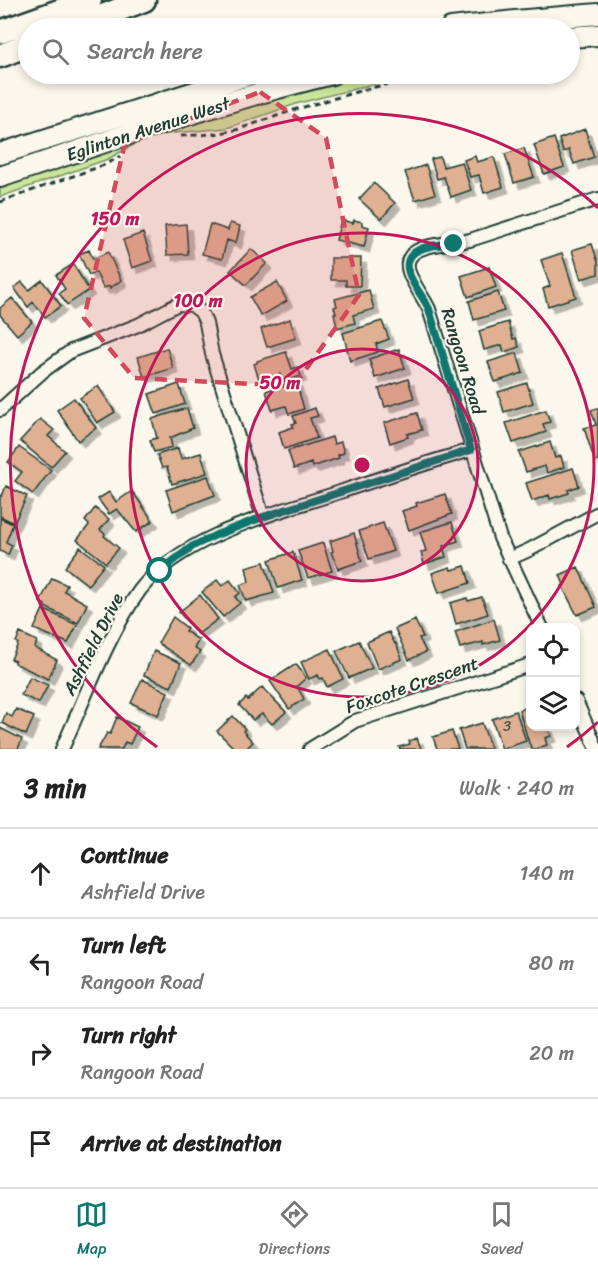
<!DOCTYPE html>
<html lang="en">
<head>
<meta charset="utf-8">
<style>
  :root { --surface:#fff; --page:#f6f6f6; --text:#222; --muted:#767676; --line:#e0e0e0; --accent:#0f766e }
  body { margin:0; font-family:Sriracha,sans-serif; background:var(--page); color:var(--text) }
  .controls { position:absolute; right:18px; bottom:18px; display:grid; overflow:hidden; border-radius:12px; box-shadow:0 3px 9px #0003 }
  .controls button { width:54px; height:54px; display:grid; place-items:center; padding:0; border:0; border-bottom:2px solid var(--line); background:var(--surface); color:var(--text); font:30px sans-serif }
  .stop { position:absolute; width:18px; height:18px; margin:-14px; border:4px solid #0f766e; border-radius:50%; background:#fff }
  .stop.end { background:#0f766e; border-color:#fff; box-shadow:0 2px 6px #0008 }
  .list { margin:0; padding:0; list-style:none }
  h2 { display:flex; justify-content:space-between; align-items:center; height:78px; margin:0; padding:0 24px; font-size:26px }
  h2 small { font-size:20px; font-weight:400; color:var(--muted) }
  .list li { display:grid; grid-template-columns:39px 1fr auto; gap:18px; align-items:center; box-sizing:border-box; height:90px; padding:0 24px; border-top:2px solid var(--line) }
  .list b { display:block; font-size:22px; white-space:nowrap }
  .list p { margin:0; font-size:20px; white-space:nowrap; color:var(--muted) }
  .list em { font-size:20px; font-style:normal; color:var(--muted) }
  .icon { flex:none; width:33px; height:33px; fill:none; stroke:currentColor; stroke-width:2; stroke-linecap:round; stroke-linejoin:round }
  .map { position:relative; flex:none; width:598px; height:749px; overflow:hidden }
  .search { position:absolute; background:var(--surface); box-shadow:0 3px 9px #0003; left:18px; right:18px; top:18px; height:66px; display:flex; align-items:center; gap:15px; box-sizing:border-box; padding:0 21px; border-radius:33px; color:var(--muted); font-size:22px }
  .sheet { height:438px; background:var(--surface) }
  nav { display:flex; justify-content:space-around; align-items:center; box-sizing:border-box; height:84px; border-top:2px solid var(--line); background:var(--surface); font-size:16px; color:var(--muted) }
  nav a { display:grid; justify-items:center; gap:3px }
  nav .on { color:var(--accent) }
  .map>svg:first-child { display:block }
  .green { fill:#cbe59b; stroke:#759168; stroke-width:1.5 }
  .building { fill:#dfb091; stroke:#1f3d34; stroke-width:1.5; filter:url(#shadow) }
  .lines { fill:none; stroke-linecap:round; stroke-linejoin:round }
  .street-casing { stroke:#1f3d34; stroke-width:16 }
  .primary-casing { stroke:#1f3d34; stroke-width:24 }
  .highway-casing { stroke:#1f3d34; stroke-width:27 }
  .path { stroke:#1f3d34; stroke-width:3; stroke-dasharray:6 4.5; stroke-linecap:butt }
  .street { stroke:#fbf7ec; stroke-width:12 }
  .primary { stroke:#fbf7ec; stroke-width:20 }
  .highway { stroke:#fbf7ec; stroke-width:22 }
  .route { stroke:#0f766e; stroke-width:8 }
  .marked { fill:#d1495b; fill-opacity:0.2; stroke:#d1495b; stroke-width:4.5; stroke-dasharray:12 8; stroke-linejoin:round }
  .ring { fill:none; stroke:#c2185b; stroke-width:3 }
  .labels { text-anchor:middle; stroke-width:4.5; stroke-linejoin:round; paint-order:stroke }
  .number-label { font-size:15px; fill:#4f5a4b }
  .street-label { font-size:18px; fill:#1f3d34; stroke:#fbf7ec }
  .centre { fill:#c2185b; stroke:#fbf7ec; stroke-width:3 }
  .ring-label { font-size:18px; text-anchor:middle; font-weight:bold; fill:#c2185b; stroke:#fbf7ec; stroke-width:4.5; stroke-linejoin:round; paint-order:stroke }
</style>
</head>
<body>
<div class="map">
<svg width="598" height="749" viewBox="0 0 598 749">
  <defs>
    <filter id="shadow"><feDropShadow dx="5.5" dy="5.5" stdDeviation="0" flood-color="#0004"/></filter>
  </defs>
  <rect width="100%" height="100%" fill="#fbf7ec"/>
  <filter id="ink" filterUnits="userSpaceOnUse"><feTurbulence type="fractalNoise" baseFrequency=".0167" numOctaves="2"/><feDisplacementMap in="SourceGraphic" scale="12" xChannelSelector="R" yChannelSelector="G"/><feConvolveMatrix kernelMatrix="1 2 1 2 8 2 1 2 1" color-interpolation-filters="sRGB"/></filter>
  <g filter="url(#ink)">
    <path class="green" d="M 364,74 L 413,74 L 299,103 L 227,128 L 174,133 L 153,137 L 137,143 L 108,159 L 0,197 L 0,185 L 294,91 Z"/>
    <path class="building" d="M 585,129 L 594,157 L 574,164 L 569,150 L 563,152 L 559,139 Z
      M 554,138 L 564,167 L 544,174 L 534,145 Z
      M 524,148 L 534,177 L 514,183 L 505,154 Z
      M 475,156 L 477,162 L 494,157 L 503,187 L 484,193 L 479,175 L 470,177 L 464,160 Z
      M 440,157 L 443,167 L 462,162 L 471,190 L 451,197 L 444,177 L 437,179 L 431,159 Z
      M 426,165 L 435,194 L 415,200 L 405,172 Z
      M 374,183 L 395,203 L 381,219 L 359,199 Z
      M 341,220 L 353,223 L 354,220 L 362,222 L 362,225 L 369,227 L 364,247 L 336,240 Z
      M 230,223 L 240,226 L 236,243 L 227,240 L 222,259 L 202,254 L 210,224 L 228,230 Z
      M 186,224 L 188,254 L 167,255 L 165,226 Z
      M 143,233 L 152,261 L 132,268 L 123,240 Z
      M 592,244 L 598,262 L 598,274 L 581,279 L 572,250 Z
      M 251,249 L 267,263 L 246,285 L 230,271 Z
      M 89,250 L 93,259 L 108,252 L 121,280 L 119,282 L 110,288 L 110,286 L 103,288 L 96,272 L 89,275 L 79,254 Z
      M 562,253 L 576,297 L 548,306 L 543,289 L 550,286 L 541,260 Z
      M 331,258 L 361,258 L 360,286 L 346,286 L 346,280 L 331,280 Z
      M 73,264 L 89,290 L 67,305 L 59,293 L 65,289 L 56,275 Z
      M 489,267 L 496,287 L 468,297 L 461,276 Z
      M 42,280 L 61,306 L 45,317 L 33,302 L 28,307 L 14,288 L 22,282 L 29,290 Z
      M 277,282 L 287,301 L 261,316 L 250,297 Z
      M 369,290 L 374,309 L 353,315 L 355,323 L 337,328 L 334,313 L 336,313 L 334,307 L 337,306 L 335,299 Z
      M 498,292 L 504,311 L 474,320 L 469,301 Z
      M 12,298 L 32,322 L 17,335 L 0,315 L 0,308 Z
      M 290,319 L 296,338 L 267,347 L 261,329 Z
      M 382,321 L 389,339 L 376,344 L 378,352 L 350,361 L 343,333 Z
      M 508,322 L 513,339 L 516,338 L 519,347 L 504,352 L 502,345 L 484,350 L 479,331 Z
      M 167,348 L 173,368 L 144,377 L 138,357 Z
      M 399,349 L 405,368 L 375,378 L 369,359 Z
      M 286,352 L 292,369 L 298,367 L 301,376 L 283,382 L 280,374 L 263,380 L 262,378 L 259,379 L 254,364 L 257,363 L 257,361 Z
      M 517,353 L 523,373 L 495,382 L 488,362 Z
      M 408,379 L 414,398 L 385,407 L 379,389 Z
      M 296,381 L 304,409 L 289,414 L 286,406 L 272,410 L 266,391 Z
      M 527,383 L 533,403 L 504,412 L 498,392 Z
      M 179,384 L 185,404 L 156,414 L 149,394 Z
      M 98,386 L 115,412 L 97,423 L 80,398 Z
      M 74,398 L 96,428 L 78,441 L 57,410 Z
      M 187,408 L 193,428 L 170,438 L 172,447 L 154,452 L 150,440 L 157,438 L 152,419 Z
      M 315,408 L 318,416 L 310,418 L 317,438 L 284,449 L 279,432 L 293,427 L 292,424 L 296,423 L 293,416 Z
      M 598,408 L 598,461 L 595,462 L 584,428 L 596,425 L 591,410 Z
      M 546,410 L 550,422 L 543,424 L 546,432 L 513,443 L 506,423 Z
      M 417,413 L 422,430 L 407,434 L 408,437 L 390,443 L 384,423 Z
      M 40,419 L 54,430 L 48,436 L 65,451 L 51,467 L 20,441 Z
      M 332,437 L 334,444 L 341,442 L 344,453 L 338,455 L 339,458 L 312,467 L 311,463 L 294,469 L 288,451 Z
      M 550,442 L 555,458 L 561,456 L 564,467 L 547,473 L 545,466 L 526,472 L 519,452 Z
      M 19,447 L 51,470 L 33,494 L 15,481 L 22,472 L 8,462 Z
      M 178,448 L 181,459 L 201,453 L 207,473 L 172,484 L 167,467 L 162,468 L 157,455 Z
      M 573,468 L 579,486 L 568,490 L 569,493 L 550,499 L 549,495 L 532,501 L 526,483 Z
      M 208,476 L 215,495 L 173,511 L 166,490 Z
      M 6,486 L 27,496 L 14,523 L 0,516 L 0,495 L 2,496 Z
      M 132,491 L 153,521 L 136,532 L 117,509 L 109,514 L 98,499 L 109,492 L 116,502 Z
      M 445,494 L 452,514 L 409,530 L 402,511 L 417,506 L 416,503 Z
      M 95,508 L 109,519 L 100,530 L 105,534 L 104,536 L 119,548 L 106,563 L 77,540 L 89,525 L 85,521 Z
      M 0,518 L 13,524 L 6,542 L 12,545 L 8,555 L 0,551 Z
      M 452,522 L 458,541 L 443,546 L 446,557 L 424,564 L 421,552 L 426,551 L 420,532 Z
      M 383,523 L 393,551 L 369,559 L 359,531 Z
      M 354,533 L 362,561 L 338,569 L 331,552 L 333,551 L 330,541 Z
      M 323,543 L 332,571 L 308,578 L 298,551 Z
      M 80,547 L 104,565 L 88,585 L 65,567 Z
      M 293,552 L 302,580 L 278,588 L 269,560 Z
      M 264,562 L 274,593 L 246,601 L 240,585 L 249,582 L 246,567 Z
      M 465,566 L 470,583 L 439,593 L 432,573 L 450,567 L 451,570 Z
      M 578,567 L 596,607 L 577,615 L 562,586 L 564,585 L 560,575 Z
      M 52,578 L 67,585 L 64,591 L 87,604 L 78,623 L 45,607 L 45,605 L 40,602 Z
      M 217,580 L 222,586 L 230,580 L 240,593 L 235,597 L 240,603 L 223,617 L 202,592 Z
      M 200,595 L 218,619 L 198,634 L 179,612 Z
      M 482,597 L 488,614 L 456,624 L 450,603 L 467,598 L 468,601 Z
      M 43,609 L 77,625 L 68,643 L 34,629 Z
      M 173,617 L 187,628 L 185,631 L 199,640 L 194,648 L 200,652 L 191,665 L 158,643 Z
      M 494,619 L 500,640 L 483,645 L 483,642 L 460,648 L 455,632 Z
      M 415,620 L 423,637 L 419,638 L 426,652 L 409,660 L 395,629 Z
      M 389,632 L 395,644 L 396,643 L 402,659 L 378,669 L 367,642 Z
      M 20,633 L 37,641 L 35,648 L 57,660 L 48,679 L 14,663 L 15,661 L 11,659 L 18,644 L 16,642 Z
      M 359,641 L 372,668 L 349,678 L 336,651 Z
      M 330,649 L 343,679 L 327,687 L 323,678 L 320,679 L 318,675 L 309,679 L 301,662 Z
      M 154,651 L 181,663 L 171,687 L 144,675 Z
      M 296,664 L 306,678 L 297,686 L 304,699 L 289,709 L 270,681 Z
      M 30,677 L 48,685 L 39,703 L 21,695 Z
      M 142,679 L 168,692 L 158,715 L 131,703 Z
      M 262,687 L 286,712 L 272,724 L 262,714 L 253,720 L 239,705 L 246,698 L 248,700 Z
      M 530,706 L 530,726 L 547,726 L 551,736 L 545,738 L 547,745 L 535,749 L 532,749 L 529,743 L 519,710 Z
      M 16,709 L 34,717 L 26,735 L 2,723 L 6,713 L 12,717 Z
      M 516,711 L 526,741 L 502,749 L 492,719 Z
      M 233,716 L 245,729 L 243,731 L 253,742 L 246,749 L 235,749 L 217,731 Z
      M 117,717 L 138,727 L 130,744 L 125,742 L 122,749 L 98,749 L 107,733 L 110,734 Z
      M 482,723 L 491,749 L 465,749 L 459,730 Z
      M 0,728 L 22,739 L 18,749 L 0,749 Z
      M 452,731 L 458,749 L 437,749 L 433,737 Z
      M 417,738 L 421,749 L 400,749 L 399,747 L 410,744 L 409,741 Z"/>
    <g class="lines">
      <g class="street-casing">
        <path id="street" d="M 0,410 L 42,372 L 71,351 L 138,325 L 178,304 L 192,305 L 201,312 L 206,323 L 212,354 L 263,517
          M 509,559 L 529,550 L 598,513
          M 542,628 L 500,538 L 429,309 C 424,299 418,291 413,281 C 390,241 449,245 470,240 L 598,199
          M 576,701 L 597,749
          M 62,749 C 85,699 108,634 140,590 C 181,536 275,513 337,493 C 381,478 426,463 471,450
          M 310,749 L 355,721 L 530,665"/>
      </g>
      <g class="primary-casing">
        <path id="primary" d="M 451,28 L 515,21 L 598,14
          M 570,37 L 598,35
          M 0,154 L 251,74
          M 0,177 C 110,141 219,101 332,74"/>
      </g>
      <g class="highway-casing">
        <path id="highway" d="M 72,28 L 144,0
          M 0,32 L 90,0
          M 0,56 L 28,45"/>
      </g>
      <path class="path" d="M 181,136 L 214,134 L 236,130 L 297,109 L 370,88 L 435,74
        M 0,202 L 104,165 L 121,156"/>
      <use href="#street" class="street"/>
      <use href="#primary" class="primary"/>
      <use href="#highway" class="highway"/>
    </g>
  </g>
  <g class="lines" filter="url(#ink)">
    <path class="route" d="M 160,571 L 193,546 L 216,535 L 263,517 L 471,450 L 429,309 C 424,298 417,291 412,280 C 395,248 432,244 454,244"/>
  </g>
  <path class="marked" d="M 260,92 L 326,138 L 359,295 L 294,386 L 134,378 L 84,318 L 125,143 Z"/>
  <circle cx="362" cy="465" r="116" fill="#c2185b" fill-opacity=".12"/>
  <g class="ring">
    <circle cx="362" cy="465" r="116"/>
    <circle cx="362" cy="465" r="232"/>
    <path d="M598 722A349 349 0 0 1 567 747M157 747A349 349 0 1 1 598 208"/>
  </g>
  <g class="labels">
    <g class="number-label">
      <text x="507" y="731">3</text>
    </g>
    <g class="street-label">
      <text transform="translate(148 129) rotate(-18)" y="6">Eglinton Avenue West</text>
      <text transform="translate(463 361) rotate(73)" y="6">Rangoon Road</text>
      <text transform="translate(93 644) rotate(-63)" y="6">Ashfield Drive</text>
      <text transform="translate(412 685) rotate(-19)" y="6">Foxcote Crescent</text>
    </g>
  </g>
  <circle cx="362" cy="465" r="9" class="centre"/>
  <g class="ring-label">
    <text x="115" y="225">150 m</text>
    <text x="198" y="307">100 m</text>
    <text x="280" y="389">50 m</text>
  </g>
</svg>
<div class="controls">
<button><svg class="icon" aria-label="locate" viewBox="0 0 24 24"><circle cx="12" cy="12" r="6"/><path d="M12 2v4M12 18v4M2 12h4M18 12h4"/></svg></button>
<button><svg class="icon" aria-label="layers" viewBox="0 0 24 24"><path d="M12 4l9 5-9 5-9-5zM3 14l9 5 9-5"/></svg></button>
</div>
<div class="stop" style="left:160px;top:571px"></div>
<div class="stop end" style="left:454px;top:244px"></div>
<div class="search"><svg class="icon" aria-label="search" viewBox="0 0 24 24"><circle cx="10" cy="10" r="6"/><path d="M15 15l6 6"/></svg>Search here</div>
</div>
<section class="sheet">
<h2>3 min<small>Walk · 240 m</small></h2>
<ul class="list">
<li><svg class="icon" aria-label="ahead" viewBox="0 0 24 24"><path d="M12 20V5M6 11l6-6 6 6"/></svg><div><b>Continue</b><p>Ashfield Drive</p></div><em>140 m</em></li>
<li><svg class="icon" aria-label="left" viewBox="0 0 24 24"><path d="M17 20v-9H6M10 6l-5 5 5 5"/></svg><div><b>Turn left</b><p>Rangoon Road</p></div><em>80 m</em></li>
<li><svg class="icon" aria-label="right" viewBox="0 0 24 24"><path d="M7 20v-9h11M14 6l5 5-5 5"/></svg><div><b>Turn right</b><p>Rangoon Road</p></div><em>20 m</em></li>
<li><svg class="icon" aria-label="arrive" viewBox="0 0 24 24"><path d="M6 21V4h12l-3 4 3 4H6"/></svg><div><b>Arrive at destination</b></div></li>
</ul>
</section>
<nav>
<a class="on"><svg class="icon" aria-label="map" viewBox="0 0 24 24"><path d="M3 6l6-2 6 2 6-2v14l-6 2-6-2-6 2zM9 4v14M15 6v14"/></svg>Map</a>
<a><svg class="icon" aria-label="directions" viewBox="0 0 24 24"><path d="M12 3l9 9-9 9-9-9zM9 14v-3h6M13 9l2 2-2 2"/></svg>Directions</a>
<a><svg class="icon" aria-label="saved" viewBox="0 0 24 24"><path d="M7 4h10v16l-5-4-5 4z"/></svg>Saved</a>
</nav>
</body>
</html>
